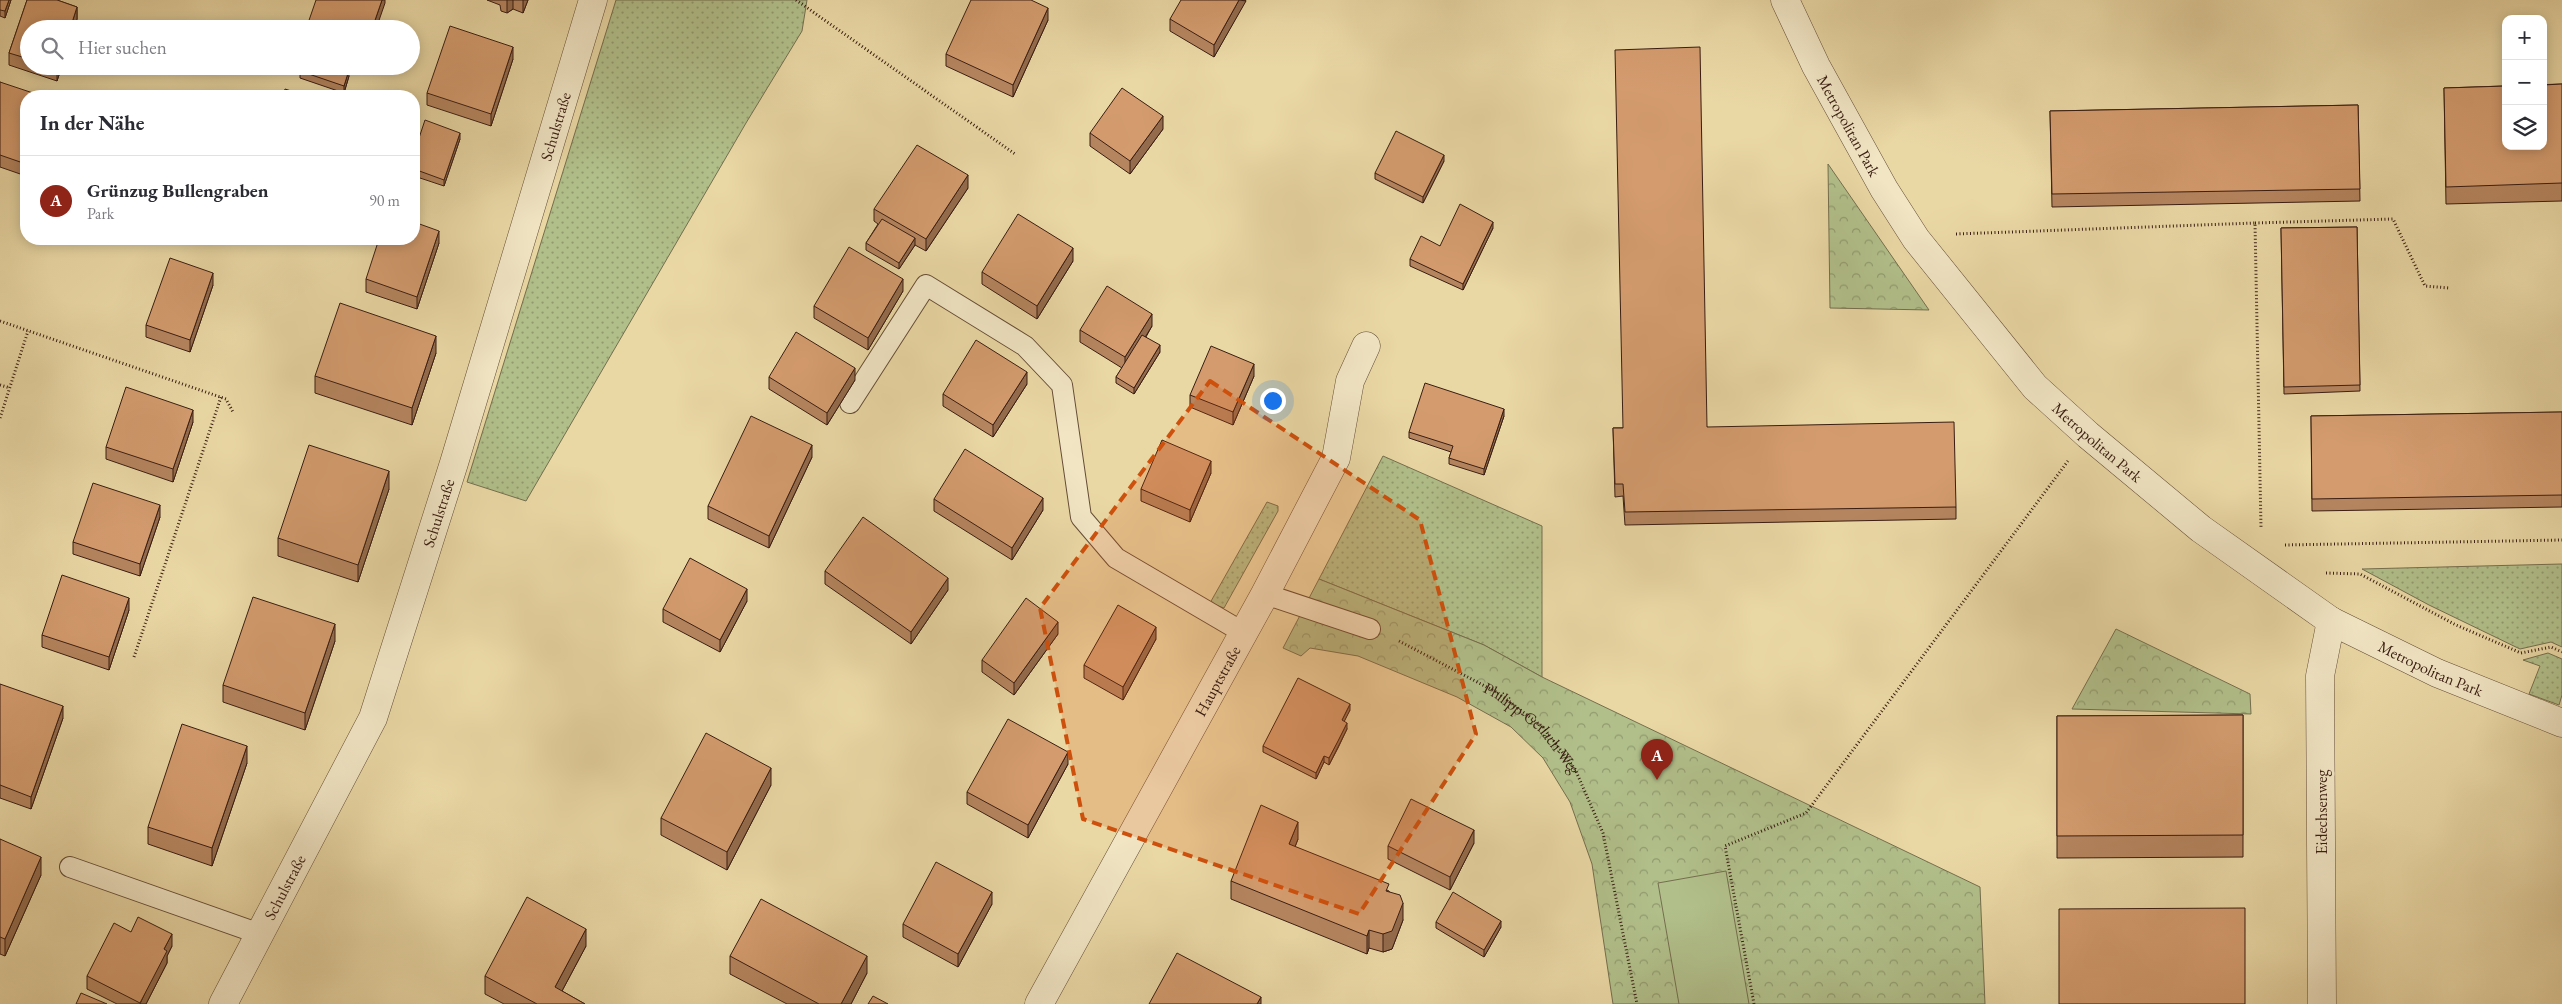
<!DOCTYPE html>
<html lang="de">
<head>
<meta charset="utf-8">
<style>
  :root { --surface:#fff; --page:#f2f2f3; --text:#2b2b33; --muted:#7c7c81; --line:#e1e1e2; --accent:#8f2418 }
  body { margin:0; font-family:"EB Garamond",serif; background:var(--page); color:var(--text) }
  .controls { position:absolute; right:15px; top:15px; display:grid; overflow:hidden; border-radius:10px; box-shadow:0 2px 12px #0003 }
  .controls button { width:45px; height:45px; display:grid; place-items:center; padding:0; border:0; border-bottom:1px solid var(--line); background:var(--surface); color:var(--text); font:25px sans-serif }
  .you { position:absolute; left:1272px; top:400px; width:18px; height:18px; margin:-12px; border:4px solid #fff; border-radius:50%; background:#1a73e8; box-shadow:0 0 0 8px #1a73e833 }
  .badge { display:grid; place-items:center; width:32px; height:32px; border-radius:50%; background:var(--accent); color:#fff; font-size:16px; font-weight:700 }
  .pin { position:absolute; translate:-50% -41px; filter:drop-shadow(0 1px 2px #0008) }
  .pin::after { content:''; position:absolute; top:26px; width:18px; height:15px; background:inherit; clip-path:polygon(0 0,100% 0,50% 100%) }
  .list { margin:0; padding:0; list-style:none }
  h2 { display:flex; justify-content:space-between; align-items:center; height:65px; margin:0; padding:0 20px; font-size:21px }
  h2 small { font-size:16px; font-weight:400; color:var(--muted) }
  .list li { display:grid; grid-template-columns:32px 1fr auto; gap:15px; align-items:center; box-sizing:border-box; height:90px; padding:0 20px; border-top:1px solid var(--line) }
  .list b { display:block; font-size:19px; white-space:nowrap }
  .list p { margin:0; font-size:16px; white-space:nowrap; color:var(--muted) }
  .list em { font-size:16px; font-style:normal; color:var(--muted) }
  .icon { flex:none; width:28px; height:28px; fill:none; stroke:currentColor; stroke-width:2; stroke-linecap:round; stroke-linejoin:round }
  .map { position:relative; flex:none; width:2562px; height:1004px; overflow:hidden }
  .search { position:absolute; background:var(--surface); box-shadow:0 2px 12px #0003; left:20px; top:20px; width:400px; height:55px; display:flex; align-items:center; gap:12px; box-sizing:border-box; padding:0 18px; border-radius:28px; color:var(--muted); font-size:19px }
  .panel { position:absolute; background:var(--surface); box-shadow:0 2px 12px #0003; left:20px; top:90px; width:400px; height:155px; border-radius:20px }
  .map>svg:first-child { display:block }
  .grass { fill:url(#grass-dots); stroke:#756e4e }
  .park { fill:url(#park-crowns); stroke:#756e4e }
  .garden { fill:#b1bf8a; stroke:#756e4e }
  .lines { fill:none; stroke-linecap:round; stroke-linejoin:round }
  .lane-casing { stroke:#654c36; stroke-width:22 }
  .street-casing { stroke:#654c36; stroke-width:29 }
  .path { stroke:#391d12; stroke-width:3; stroke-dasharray:1 2.5; stroke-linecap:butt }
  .lane { stroke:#f1e5c4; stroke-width:20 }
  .street { stroke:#f1e5c4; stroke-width:28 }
  .wall { fill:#b5855f; stroke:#391d12 }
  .shaded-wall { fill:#946c4d; stroke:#391d12 }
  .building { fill:#d39b6e; stroke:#391d12 }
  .marked { fill:#ce500d; fill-opacity:0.2; stroke:#ce500d; stroke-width:4; stroke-dasharray:10 6; stroke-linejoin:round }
  .labels { text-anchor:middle; stroke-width:5; stroke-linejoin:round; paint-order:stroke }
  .street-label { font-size:16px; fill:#391d12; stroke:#f1e5c4 }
</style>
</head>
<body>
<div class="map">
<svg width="2562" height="1004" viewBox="0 0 2562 1004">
  <defs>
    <pattern id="grass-dots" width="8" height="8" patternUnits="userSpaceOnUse" patternTransform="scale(1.25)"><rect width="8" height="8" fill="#b1bf8a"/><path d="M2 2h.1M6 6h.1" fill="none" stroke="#919b6f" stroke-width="1.8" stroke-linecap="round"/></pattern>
    <pattern id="park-crowns" width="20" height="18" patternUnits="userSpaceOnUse" patternTransform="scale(1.25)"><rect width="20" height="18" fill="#b1bf8a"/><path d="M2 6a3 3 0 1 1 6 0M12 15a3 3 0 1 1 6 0" fill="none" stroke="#919b6f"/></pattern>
  </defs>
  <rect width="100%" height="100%" fill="#e9d7a4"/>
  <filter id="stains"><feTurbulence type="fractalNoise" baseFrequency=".004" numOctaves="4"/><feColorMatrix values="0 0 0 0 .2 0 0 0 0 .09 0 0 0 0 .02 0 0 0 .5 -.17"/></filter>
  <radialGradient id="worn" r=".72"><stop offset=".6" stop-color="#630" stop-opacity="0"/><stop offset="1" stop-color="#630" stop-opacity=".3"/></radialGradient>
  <path class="grass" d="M 616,0 L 807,0 L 802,31 L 746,123 L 526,501 L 467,482 Z
    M 1383,456 L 1542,526 L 1542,677 L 1484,645 L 1319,579 Z
    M 1267,502 L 1278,506 L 1278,511 L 1224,608 L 1210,603 Z
    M 2562,564 L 2562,647 L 2551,642 L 2520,649 L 2429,605 L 2362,569 Z
    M 2548,653 L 2562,659 L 2562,695 L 2559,705 L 2529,694 L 2540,666 L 2523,660 Z"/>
  <path class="park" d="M 1828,164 L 1929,310 L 1830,308 Z
    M 1319,579 L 1484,645 L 1542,677 L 1980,887 L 1985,1004 L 1613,1004 L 1592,864 L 1570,802 L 1543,758 L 1511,727 L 1457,697 L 1358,656 L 1310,648 L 1301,656 L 1283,648 Z
    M 2116,629 L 2250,694 L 2251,714 L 2072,709 Z"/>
  <path class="garden" d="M 1726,871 L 1749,1004 L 1679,1004 L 1658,883 Z"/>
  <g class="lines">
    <g class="lane-casing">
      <path id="lane" d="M 850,403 L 926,285 L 1025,346 L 1062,385 L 1081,517 L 1116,558 L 1244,633
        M 1265,594 L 1370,629
        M 70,867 L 260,934"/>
    </g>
    <g class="street-casing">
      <g id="street">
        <path id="s2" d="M 1785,0 L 1816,66 L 1884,189 L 1916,239 L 2035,387 L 2088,435 L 2201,529 L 2331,621 L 2437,673 L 2562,723"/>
        <path id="s3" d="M 223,1004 L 373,718 L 454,463 L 593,0"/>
        <path id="s4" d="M 1039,1004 L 1265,594 L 1336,458 L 1350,381 L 1366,346"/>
        <path d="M 2322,1004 L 2320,676 L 2331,621"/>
      </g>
    </g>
    <g class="path">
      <path d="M 796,0 L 1015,154"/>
      <path d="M 2255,223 L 2393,219 L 2425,286 L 2449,288"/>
      <path d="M 1956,234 L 2255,223 L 2261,528"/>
      <path d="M 0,321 L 226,399 L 233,412"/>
      <path d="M 0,385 L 10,388"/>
      <path d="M 0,418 L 28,331"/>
      <path d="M 2285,545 L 2562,540"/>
      <path d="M 2326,573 L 2360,574 L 2456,625 L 2521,653 L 2551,647 L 2562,652"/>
      <path id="s1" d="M 1399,641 L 1498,693 L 1543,727 L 1575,769 L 1603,833 L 1637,1004"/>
      <path d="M 134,657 L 221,397"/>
      <path d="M 1754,1004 L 1725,846 L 1806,813 L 2068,461"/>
    </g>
    <use href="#lane" class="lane"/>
    <use href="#street" class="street"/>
  </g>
  <path class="wall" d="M 0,0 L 11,0 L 5,18 L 0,16 Z
    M 27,0 L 57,0 L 77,7 L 77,19 L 74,29 L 29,29 L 29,66 L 62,66 L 57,81 L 9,65 L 9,53 Z
    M 487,0 L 528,0 L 523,13 L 513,9 L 507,13 L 501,11 L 500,5 Z
    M 1246,0 L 1214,57 L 1170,31 L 1170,19 Z
    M 1048,20 L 1013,97 L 946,66 L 946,54 Z
    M 513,59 L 491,126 L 427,105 L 427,93 Z
    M 300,71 L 349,76 L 344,93 L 300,78 Z
    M 0,82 L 26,96 L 26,176 L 0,167 Z
    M 2562,84 L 2562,201 L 2446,204 L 2444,88 Z
    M 2358,105 L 2360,201 L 2052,207 L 2050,111 Z
    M 1163,129 L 1130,174 L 1090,146 L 1090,133 Z
    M 460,139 L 444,186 L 414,176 L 414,153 Z
    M 1444,161 L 1423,203 L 1375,179 L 1375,173 Z
    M 968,188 L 926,251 L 915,245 L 899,269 L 866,250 L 866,243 L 878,224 L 874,221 L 874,209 Z
    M 2357,227 L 2360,391 L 2284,394 L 2281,228 Z
    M 1493,228 L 1463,290 L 1410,266 L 1410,259 L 1440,246 Z
    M 439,243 L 417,309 L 366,292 L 366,279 Z
    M 1073,261 L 1037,319 L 982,284 L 982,272 Z
    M 213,285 L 190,352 L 146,337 L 146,325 Z
    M 903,291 L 868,350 L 814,318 L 814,306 Z
    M 1152,326 L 1146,337 L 1160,352 L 1134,394 L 1116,383 L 1116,377 L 1122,368 L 1080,342 L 1080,330 Z
    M 436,353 L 412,425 L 315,393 L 315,376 Z
    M 1254,376 L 1233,425 L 1190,407 L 1190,395 Z
    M 769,377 L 855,380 L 827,425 L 769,389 Z
    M 1027,384 L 993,437 L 943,406 L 943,394 Z
    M 2562,412 L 2562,507 L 2312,511 L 2311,416 Z
    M 1504,416 L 1484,475 L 1449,464 L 1449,458 L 1451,452 L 1409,438 L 1409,432 Z
    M 193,422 L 173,482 L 106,459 L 106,447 Z
    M 1707,427 L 1956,507 L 1956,519 L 1625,525 L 1623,496 L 1615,497 L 1613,428 Z
    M 812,457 L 769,548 L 708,519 L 708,506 Z
    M 1211,473 L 1190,522 L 1141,501 L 1141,489 Z
    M 389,489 L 358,582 L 278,556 L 278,538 Z
    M 934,499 L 1043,510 L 1012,560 L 934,511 Z
    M 160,517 L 140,576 L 73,554 L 73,542 Z
    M 825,571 L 948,590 L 911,644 L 825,584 Z
    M 747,601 L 720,652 L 663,622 L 663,609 Z
    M 129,610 L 109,670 L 42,647 L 42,635 Z
    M 1058,634 L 1014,695 L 982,672 L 982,660 Z
    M 1156,639 L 1123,700 L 1084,678 L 1084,665 Z
    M 335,641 L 305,730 L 223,702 L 223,685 Z
    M 0,685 L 63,718 L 31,809 L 0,798 Z
    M 1350,710 L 1344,721 L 1347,729 L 1338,748 L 1329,765 L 1324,762 L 1316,779 L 1263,752 L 1263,746 Z
    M 2243,715 L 2243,857 L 2057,858 L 2057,716 Z
    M 247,763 L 212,866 L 148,844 L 148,827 Z
    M 1068,764 L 1028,838 L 967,804 L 967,792 Z
    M 771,785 L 727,870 L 661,835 L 661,818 Z
    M 0,839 L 41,875 L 5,956 L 0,954 Z
    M 1298,839 L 1295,847 L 1389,891 L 1403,920 L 1392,949 L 1383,952 L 1369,948 L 1367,954 L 1231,899 L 1231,881 Z
    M 1474,843 L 1450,890 L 1388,859 L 1388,846 Z
    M 992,904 L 958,967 L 903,937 L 903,924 Z
    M 1436,922 L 1501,927 L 1484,957 L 1436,928 Z
    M 131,932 L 172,946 L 167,956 L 167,963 L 146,1004 L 117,1004 L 87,989 L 87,976 Z
    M 586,946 L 562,991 L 585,1004 L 504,1004 L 485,994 L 485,976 Z
    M 730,956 L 867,973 L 851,1004 L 787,1004 L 730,974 Z"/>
  <path class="shaded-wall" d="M 9,0 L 11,0 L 5,18 L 5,11 Z
    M 382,0 L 385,0 L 385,3 L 376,29 L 372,29 Z
    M 507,0 L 513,0 L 513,9 L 507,13 Z
    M 523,0 L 528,0 L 523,13 Z
    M 1239,0 L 1246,1 L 1214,57 L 1214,45 Z
    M 77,7 L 77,19 L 74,29 L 70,29 Z
    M 1048,8 L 1048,20 L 1013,97 L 1013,85 Z
    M 513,47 L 513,59 L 491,126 L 491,114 Z
    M 58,66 L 62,66 L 57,81 L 57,69 Z
    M 349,70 L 349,76 L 344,93 L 344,86 Z
    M 1163,116 L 1163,129 L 1130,174 L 1130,161 Z
    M 460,133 L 460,139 L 444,186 L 444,180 Z
    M 1444,155 L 1444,161 L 1423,203 L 1423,197 Z
    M 968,175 L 968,188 L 926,251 L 926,239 Z
    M 1493,222 L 1493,228 L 1463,290 L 1463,284 Z
    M 439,231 L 439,243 L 417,309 L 417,297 Z
    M 915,238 L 915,245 L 899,269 L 899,263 Z
    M 1073,248 L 1073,261 L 1037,319 L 1037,306 Z
    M 213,273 L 213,285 L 190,352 L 190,340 Z
    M 903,279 L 903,291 L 868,350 L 868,338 Z
    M 1152,314 L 1152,326 L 1125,370 L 1125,357 Z
    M 436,336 L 436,353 L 412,425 L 412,408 Z
    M 1160,345 L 1160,352 L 1134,394 L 1134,388 Z
    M 1254,364 L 1254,376 L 1233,425 L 1233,412 Z
    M 855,368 L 855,380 L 827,425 L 827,413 Z
    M 1027,372 L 1027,384 L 993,437 L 993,425 Z
    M 1504,409 L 1504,416 L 1484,475 L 1484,469 Z
    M 193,410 L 193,422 L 173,482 L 173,469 Z
    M 812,445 L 812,457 L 769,548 L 769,536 Z
    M 1211,461 L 1211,473 L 1190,522 L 1190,510 Z
    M 389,471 L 389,489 L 358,582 L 358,565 Z
    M 1043,498 L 1043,510 L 1012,560 L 1012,548 Z
    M 160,505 L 160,517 L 140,576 L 140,564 Z
    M 948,578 L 948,590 L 911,644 L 911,632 Z
    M 747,589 L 747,601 L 720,652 L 720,640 Z
    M 129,598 L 129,610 L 109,670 L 109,657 Z
    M 1058,622 L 1058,634 L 1014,695 L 1014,683 Z
    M 335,624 L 335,641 L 305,730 L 305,713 Z
    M 1156,627 L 1156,639 L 1123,700 L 1123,687 Z
    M 1350,704 L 1350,710 L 1342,726 L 1342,720 Z
    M 63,706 L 63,718 L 31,809 L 31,797 Z
    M 1347,723 L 1347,729 L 1329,765 L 1329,758 Z
    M 247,746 L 247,763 L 212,866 L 212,848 Z
    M 1068,752 L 1068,764 L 1028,838 L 1028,825 Z
    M 1324,756 L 1324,762 L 1316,779 L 1316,773 Z
    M 771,768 L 771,785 L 727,870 L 727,852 Z
    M 1298,822 L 1298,839 L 1289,862 L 1289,844 Z
    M 1474,830 L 1474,843 L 1450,890 L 1450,877 Z
    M 41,857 L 41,875 L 5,956 L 5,939 Z
    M 992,892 L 992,904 L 958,967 L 958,954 Z
    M 1403,903 L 1403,920 L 1392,949 L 1383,952 L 1383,934 Z
    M 1501,921 L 1501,927 L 1484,957 L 1484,950 Z
    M 586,929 L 586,946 L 555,1004 L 555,987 Z
    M 1369,930 L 1369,948 L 1367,954 L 1367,936 Z
    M 172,934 L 172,946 L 167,956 L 167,963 L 146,1004 L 140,1004 L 164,949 Z
    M 867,956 L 867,973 L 851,1004 L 841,1004 Z
    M 1261,997 L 1261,1004 L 1257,1004 Z"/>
  <path class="building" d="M 0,0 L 9,0 L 5,11 L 0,10 Z
    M 27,0 L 57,0 L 77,7 L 70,29 L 29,29 L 29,59 L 9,53 Z
    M 316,0 L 382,0 L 372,29 L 306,29 Z
    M 971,0 L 1031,0 L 1048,8 L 1013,85 L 946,54 Z
    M 1181,0 L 1239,0 L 1214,45 L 1170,19 Z
    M 450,26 L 513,47 L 491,114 L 427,93 Z
    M 1700,47 L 1707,427 L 1954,422 L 1956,507 L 1625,512 L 1623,484 L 1615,484 L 1613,428 L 1623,428 L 1615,50 Z
    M 50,66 L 58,66 L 57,69 Z
    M 301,66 L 338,66 L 349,70 L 344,86 L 300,71 Z
    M 0,82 L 42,96 L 26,96 L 26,164 L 0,155 Z
    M 2562,84 L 2562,183 L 2446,187 L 2444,88 L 2506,86 L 2506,146 L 2543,146 L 2543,85 Z
    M 1122,88 L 1163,116 L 1130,161 L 1090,133 Z
    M 285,89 L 307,96 L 283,96 Z
    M 2358,105 L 2360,189 L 2052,194 L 2050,111 Z
    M 425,120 L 460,133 L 444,180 L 414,169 L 414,153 Z
    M 1396,131 L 1444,155 L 1423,197 L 1375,173 Z
    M 917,145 L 968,175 L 926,239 L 874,209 Z
    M 1460,204 L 1493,222 L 1463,284 L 1410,259 L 1421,236 L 1440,246 Z
    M 1018,214 L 1073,248 L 1037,306 L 982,272 Z
    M 882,219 L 915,238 L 899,263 L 866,243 Z
    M 414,222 L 439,231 L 417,297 L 366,279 L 379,239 L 414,239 Z
    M 2357,227 L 2360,385 L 2284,387 L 2281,228 Z
    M 849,247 L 903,279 L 868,338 L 814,306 Z
    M 170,258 L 213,273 L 190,340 L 146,325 Z
    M 1107,286 L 1152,314 L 1125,357 L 1080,330 Z
    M 340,303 L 436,336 L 412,408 L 315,376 Z
    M 796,332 L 855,368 L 827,413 L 769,377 Z
    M 1142,335 L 1160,345 L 1134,388 L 1116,377 Z
    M 976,340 L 1027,372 L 993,425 L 943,394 Z
    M 1211,346 L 1254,364 L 1233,412 L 1190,395 Z
    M 1425,383 L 1504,409 L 1484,469 L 1449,458 L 1453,446 L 1409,432 Z
    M 126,387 L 193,410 L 173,469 L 106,447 Z
    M 2562,412 L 2562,495 L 2312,499 L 2311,416 Z
    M 751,416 L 812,445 L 769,536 L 708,506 Z
    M 1162,440 L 1211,461 L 1190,510 L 1141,489 Z
    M 309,445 L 389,471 L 358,565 L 278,538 Z
    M 965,449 L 1043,498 L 1012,548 L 934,499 Z
    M 93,483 L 160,505 L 140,564 L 73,542 Z
    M 863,517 L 948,578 L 911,632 L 825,571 Z
    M 690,558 L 747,589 L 720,640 L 663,609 Z
    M 62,575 L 129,598 L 109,657 L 42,635 Z
    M 253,597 L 335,624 L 305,713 L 223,685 Z
    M 1026,598 L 1058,622 L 1014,683 L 982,660 Z
    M 1118,605 L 1156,627 L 1123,687 L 1084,665 Z
    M 1298,678 L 1350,704 L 1342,720 L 1347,723 L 1338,741 L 1329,758 L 1324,756 L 1316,773 L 1263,746 Z
    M 0,684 L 63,706 L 31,797 L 0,785 Z
    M 2243,715 L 2243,835 L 2057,836 L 2057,716 Z
    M 1008,719 L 1068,752 L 1028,825 L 967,792 Z
    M 182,724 L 247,746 L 212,848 L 148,827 Z
    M 706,733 L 771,768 L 727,852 L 661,818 Z
    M 1411,799 L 1474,830 L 1450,877 L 1388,846 Z
    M 1261,805 L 1298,822 L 1289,844 L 1389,884 L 1386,891 L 1400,895 L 1403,903 L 1392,931 L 1383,934 L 1369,930 L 1367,936 L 1231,881 Z
    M 0,839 L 41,857 L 5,939 L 0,937 Z
    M 936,862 L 992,892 L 958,954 L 903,924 Z
    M 1453,892 L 1501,921 L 1484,950 L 1436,922 Z
    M 527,897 L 586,929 L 555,987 L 585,1004 L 537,1004 L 485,976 Z
    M 761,899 L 867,956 L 841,1004 L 819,1004 L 730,956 Z
    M 2245,908 L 2245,1004 L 2059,1004 L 2059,909 Z
    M 138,917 L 172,934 L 164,949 L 167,951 L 140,1003 L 87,976 L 114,923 L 131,932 Z
    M 1177,953 L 1261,997 L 1257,1004 L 1149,1004 Z
    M 81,993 L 107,1004 L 76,1004 Z
    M 873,996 L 888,1004 L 868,1004 Z"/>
  <path class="marked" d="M 1210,381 L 1420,520 L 1476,734 L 1359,914 L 1083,819 L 1040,608 Z"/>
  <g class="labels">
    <g class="street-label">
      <text dy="6" stroke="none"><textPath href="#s3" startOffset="942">Schulstraße</textPath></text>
      <text dy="6" stroke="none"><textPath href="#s2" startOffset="141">Metropolitan Park</textPath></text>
      <text dy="6" stroke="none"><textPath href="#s2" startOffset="546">Metropolitan Park</textPath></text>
      <text dy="6" stroke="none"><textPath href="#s3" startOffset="538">Schulstraße</textPath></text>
      <text dy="6" stroke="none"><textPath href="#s2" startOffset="951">Metropolitan Park</textPath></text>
      <text dy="6" stroke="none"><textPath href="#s4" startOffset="369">Hauptstraße</textPath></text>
      <text dy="6" stroke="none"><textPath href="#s1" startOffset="161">Philipp-Gerlach-Weg</textPath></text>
      <text transform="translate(2321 812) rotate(-90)" y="6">Eidechsenweg</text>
      <text dy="6" stroke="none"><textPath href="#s3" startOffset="132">Schulstraße</textPath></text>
    </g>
  </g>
  <rect width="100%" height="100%" filter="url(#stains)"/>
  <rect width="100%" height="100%" fill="url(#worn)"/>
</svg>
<div class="controls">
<button>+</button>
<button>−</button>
<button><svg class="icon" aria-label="layers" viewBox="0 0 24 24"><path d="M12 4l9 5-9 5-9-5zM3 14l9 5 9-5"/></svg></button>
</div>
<div class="you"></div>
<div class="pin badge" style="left:1657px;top:780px">A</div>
<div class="search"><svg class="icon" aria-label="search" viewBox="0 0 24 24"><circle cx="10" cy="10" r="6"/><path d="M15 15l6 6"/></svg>Hier suchen</div>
<section class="panel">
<h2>In der Nähe<small></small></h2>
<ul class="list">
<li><span class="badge">A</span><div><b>Grünzug Bullengraben</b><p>Park</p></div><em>90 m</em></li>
</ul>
</section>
</div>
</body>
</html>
